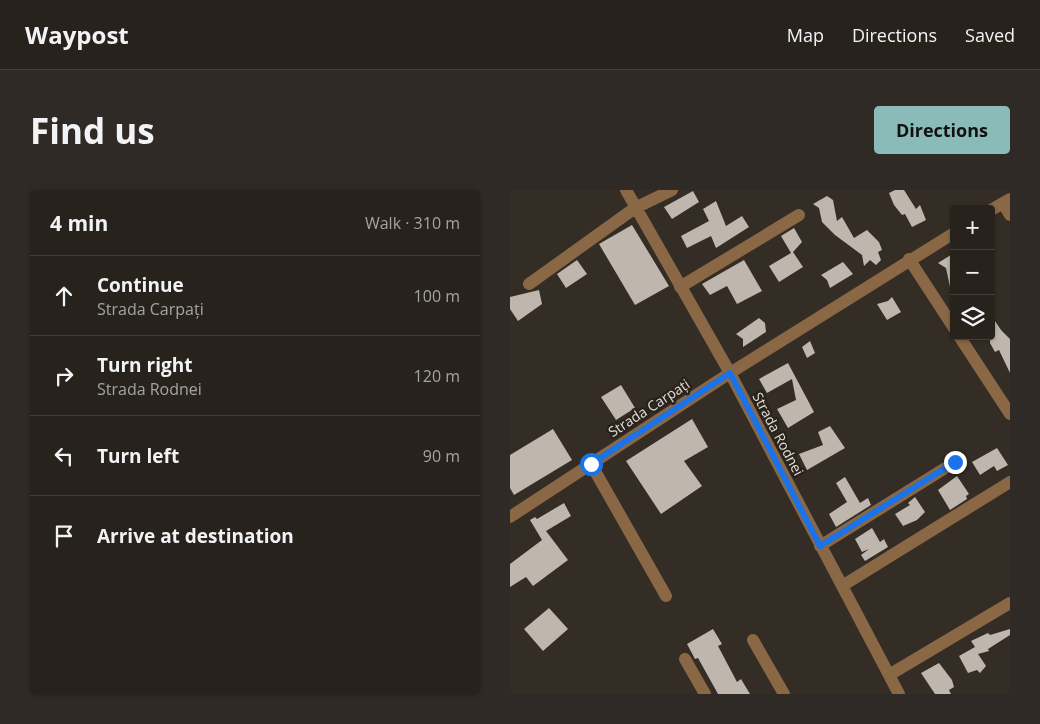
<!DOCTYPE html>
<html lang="en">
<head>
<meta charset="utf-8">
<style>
  :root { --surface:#27221c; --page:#2f2a25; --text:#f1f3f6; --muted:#a4a4a3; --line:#433f3b; --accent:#8bbbb9 }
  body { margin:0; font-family:"Open Sans",sans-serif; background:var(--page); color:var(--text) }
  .controls { position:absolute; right:15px; top:15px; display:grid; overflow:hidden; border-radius:5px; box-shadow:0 1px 4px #0004 }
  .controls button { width:45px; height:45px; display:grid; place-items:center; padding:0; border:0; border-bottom:1px solid var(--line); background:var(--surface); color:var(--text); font:25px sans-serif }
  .stop { position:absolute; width:15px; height:15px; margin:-11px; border:4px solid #1a73e8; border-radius:50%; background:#fff }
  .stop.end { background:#1a73e8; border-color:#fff; box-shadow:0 1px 5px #0008 }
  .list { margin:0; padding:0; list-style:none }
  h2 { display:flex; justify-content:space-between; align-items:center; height:65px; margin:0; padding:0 20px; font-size:21px }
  h2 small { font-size:16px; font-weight:400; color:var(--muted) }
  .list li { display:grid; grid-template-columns:32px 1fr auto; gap:15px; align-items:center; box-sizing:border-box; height:80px; padding:0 20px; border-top:1px solid var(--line) }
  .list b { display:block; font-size:19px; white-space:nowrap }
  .list p { margin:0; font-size:16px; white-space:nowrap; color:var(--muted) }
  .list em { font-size:16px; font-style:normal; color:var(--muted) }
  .icon { flex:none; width:28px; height:28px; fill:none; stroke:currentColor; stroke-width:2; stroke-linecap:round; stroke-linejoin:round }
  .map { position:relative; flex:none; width:500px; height:504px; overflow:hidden; border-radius:5px }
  header { display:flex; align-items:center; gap:30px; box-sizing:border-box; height:70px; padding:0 25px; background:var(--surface); border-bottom:1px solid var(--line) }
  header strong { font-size:24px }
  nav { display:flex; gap:28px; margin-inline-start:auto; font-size:18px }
  .intro { display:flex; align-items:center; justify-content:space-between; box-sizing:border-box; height:120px; padding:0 30px }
  h1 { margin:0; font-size:35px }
  .button { padding:12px 22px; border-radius:5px; background:var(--accent); color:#111; font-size:18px; font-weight:700 }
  main { display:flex; gap:30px; padding:0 30px }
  aside { flex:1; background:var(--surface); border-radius:5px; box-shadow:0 1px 4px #0004 }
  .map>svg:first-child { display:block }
  .building { fill:#bfb6ad }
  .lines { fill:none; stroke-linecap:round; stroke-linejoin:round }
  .minor { stroke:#8a6846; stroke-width:12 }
  .route { stroke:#1a73e8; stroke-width:6 }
  .labels { text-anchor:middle; stroke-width:5; stroke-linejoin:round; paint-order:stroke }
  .street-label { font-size:14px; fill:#e2ddd8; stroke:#2a231c }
</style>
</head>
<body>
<header>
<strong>Waypost</strong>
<nav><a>Map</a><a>Directions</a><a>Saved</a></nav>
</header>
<div class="intro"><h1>Find us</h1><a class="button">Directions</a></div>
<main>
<aside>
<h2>4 min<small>Walk · 310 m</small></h2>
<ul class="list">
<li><svg class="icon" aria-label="ahead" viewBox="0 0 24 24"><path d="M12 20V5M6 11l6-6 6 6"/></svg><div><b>Continue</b><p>Strada Carpați</p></div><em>100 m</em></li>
<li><svg class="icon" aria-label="right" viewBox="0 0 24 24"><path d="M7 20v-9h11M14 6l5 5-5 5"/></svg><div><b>Turn right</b><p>Strada Rodnei</p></div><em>120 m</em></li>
<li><svg class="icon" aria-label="left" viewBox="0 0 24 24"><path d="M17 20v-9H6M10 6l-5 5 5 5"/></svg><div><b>Turn left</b></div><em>90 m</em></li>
<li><svg class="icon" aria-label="arrive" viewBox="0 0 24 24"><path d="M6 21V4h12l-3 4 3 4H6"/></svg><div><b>Arrive at destination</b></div></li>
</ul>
</aside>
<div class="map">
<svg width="500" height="504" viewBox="0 0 500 504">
  <rect width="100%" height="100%" fill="#342d26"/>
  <path class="building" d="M 385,0 L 394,0 L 406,19 L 410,15 L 416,30 L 402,37 L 395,24 L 392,25 L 384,15 L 379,3 Z
    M 183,1 L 189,12 L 162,29 L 154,17 Z
    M 317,6 L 323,10 L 327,31 L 332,27 L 344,48 L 357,40 L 369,52 L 372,60 L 368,62 L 371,70 L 366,75 L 360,70 L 354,76 L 352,65 L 325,45 L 312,32 L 309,18 L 303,14 Z
    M 206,11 L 216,36 L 232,26 L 239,37 L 206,58 L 201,46 L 177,58 L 171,46 L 199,31 L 193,19 Z
    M 122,35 L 159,96 L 125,115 L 89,54 Z
    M 284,38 L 292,52 L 283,62 L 293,77 L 269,92 L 259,76 L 281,63 L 271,46 Z
    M 444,63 L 444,97 L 440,97 L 436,78 L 428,73 Z
    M 67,70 L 77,84 L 56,98 L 47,84 Z
    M 234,70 L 252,101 L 227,114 L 217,96 L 200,105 L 192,94 Z
    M 333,72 L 343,84 L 320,98 L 317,90 L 311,85 Z
    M 29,100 L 32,114 L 8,131 L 0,119 L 0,107 Z
    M 382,107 L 391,122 L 377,130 L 367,114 L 378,111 Z
    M 481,125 L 491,140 L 500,149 L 500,183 L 489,160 L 485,162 L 480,153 Z
    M 249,128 L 255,133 L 256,142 L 233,157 L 233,149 L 226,144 Z
    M 300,151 L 305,163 L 297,168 L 292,157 Z
    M 278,173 L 304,222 L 278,238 L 267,219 L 286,210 L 282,189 L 257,203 L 249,189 Z
    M 111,195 L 125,218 L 106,230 L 91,207 Z
    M 182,229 L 198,257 L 174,271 L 192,296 L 151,324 L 116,271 Z
    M 320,236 L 335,258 L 297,280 L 289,264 L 313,255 L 308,242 Z
    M 43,239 L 62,270 L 4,305 L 0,298 L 0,265 Z
    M 487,258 L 498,275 L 487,281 L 484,276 L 470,285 L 462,272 Z
    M 447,286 L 459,304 L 456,306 L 457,309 L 440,320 L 428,300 Z
    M 335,287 L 350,313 L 358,308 L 361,315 L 326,337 L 319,324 L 337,312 L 326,293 Z
    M 405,307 L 415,322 L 407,330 L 393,336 L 385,324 L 400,315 L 398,313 Z
    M 54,313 L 61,326 L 36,341 L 58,370 L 23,396 L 16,387 L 0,397 L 0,374 L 32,350 L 20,330 L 25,327 L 27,329 Z
    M 362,338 L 370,352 L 374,349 L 378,357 L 355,371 L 351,365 L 359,359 L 352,362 L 345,349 Z
    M 39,418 L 58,439 L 33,461 L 14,439 Z
    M 203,439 L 212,454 L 208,456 L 227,492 L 231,489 L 240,504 L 208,504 L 188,468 L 185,469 L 177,454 Z
    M 500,439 L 500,445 L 478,459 L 479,461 L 468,464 L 476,476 L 470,483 L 467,480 L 458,483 L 449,466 L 465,457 L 461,451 L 478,443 L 480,445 Z
    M 429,473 L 442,490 L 444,497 L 439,500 L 441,504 L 425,504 L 411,483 Z"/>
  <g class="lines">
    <path class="minor" d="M 116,0 L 220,183 L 389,504
      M 493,13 L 500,25
      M 481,20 L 500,9
      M 399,69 L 444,138
      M 19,94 L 125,18 L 162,0
      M 170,97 L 289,25
      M 449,146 L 500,224
      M 81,274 L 156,406
      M 0,327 L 220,183 L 444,43
      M 310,356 L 445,272
      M 332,396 L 500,292
      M 243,450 L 274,504
      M 175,469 L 195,504
      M 379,485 L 500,413"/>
  </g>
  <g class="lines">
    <path class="route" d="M 81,274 L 220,183 L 310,356 L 445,272"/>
  </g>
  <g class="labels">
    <g class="street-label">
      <text transform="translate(139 218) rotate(-33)" y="5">Strada Carpați</text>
      <text transform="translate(268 244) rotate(62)" y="5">Strada Rodnei</text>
    </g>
  </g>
</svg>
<div class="controls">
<button>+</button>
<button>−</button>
<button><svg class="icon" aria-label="layers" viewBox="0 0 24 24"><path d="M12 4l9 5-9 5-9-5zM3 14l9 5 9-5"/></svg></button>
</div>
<div class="stop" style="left:81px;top:274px"></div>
<div class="stop end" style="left:445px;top:272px"></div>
</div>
</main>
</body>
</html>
